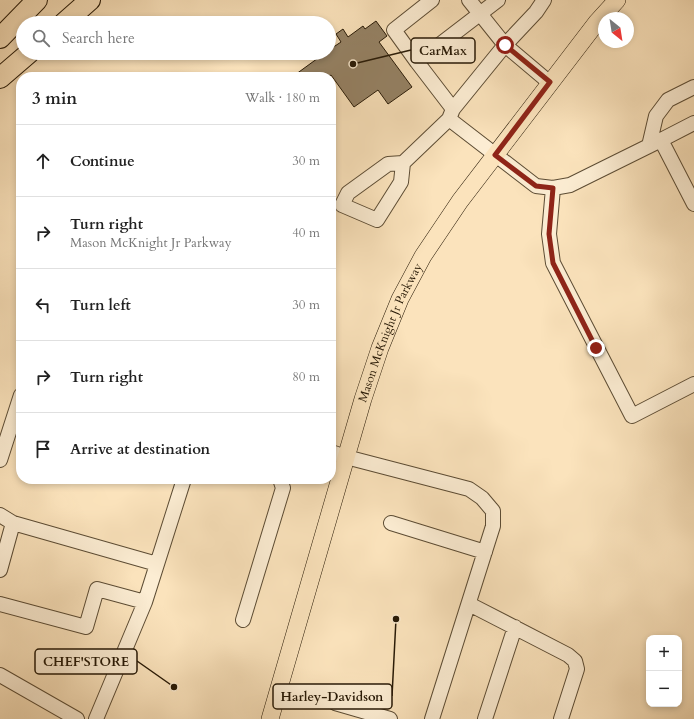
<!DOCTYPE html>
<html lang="en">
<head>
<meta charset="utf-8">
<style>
  :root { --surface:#fff; --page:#f6f6f6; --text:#222; --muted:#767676; --line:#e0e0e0 }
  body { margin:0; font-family:Cardo,serif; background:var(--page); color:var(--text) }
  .controls { position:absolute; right:12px; bottom:12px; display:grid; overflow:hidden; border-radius:8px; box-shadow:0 2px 6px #0003 }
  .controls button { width:36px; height:36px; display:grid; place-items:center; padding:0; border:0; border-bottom:1px solid var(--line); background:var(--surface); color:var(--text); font:20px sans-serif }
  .compass { position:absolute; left:598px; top:12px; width:36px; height:36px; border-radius:50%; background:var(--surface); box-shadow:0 2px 6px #0003; rotate:150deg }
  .stop { position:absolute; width:12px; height:12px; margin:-9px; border:3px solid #8f2418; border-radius:50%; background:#fff }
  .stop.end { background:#8f2418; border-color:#fff; box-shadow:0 1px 4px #0008 }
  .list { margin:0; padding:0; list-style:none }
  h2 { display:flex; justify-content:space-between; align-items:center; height:52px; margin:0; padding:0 16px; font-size:17px }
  h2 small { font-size:13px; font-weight:400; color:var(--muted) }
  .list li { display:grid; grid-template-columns:26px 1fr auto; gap:12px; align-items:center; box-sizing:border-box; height:72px; padding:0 16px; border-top:1px solid var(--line) }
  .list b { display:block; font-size:15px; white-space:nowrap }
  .list p { margin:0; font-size:13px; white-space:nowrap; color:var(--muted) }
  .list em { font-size:13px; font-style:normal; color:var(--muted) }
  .icon { flex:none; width:22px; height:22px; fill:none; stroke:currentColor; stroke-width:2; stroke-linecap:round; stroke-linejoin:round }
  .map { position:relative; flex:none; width:694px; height:719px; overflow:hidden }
  .search { position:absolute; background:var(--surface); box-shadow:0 2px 6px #0003; left:16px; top:16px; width:320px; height:44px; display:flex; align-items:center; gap:10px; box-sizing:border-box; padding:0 14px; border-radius:22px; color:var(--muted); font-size:15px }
  .panel { position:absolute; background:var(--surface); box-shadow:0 2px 6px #0003; left:16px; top:72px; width:320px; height:412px; border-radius:16px }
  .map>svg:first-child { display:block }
  .building { fill:#958265; stroke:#271906 }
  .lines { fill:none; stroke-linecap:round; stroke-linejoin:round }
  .minor-casing { stroke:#5c4c34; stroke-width:16 }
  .major-casing { stroke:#271906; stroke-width:18 }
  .highway-casing { stroke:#271906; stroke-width:22 }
  .minor { stroke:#fcedd3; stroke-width:14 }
  .major { stroke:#fbe3bc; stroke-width:17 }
  .highway { stroke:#fbe3bc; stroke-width:20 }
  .route { stroke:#8f2418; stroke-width:5 }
  .labels { text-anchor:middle; stroke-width:3; stroke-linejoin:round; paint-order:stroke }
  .street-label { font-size:12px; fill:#271906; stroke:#fcedd3 }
  .leader { fill:none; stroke:#271906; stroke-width:1.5 }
  .callout-dot { fill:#271906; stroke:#fcedd3; stroke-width:1.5 }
  .callout { fill:#fcedd3; stroke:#271906; stroke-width:1.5 }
  .callout-label { font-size:13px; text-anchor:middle; font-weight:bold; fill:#271906 }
</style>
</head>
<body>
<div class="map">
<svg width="694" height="719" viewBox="0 0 694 719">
  <rect width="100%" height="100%" fill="#fbe3bc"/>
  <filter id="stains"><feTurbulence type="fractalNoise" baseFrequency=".005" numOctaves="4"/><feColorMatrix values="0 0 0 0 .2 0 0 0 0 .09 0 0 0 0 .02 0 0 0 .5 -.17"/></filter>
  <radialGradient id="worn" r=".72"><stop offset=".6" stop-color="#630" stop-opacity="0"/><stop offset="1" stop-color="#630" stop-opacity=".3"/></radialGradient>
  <path class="building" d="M 376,21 L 387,36 L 379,42 L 412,87 L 388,104 L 378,90 L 354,107 L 331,75 L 328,77 L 292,77 L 325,53 L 329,53 L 329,50 L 341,42 L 336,34 L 343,29 L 348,37 L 363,26 L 365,29 Z"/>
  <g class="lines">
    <g class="minor-casing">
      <path id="minor" d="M 432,0 L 394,30 L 417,62 L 498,0
        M 544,0 L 536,12 L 505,45 L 550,83
        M 417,62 L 453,109
        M 449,119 L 453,109 L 505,45 L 469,0
        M 661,140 L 694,123
        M 649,146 L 656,116 L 668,100 L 694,87
        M 403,163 L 388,164 L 348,193 L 342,205 L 377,220 L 401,182 L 403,163 L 449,119 L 536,186 L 553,188 L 570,185 L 661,140 L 694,204
        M 553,188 L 549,234 L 553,263 L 632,416 L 694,384
        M 331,452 L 346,457 L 469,489 L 482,498 L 493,511 L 493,526 L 432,719
        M 0,460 L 21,395
        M 0,515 L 13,523
        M 391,523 L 485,552
        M 0,570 L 13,523 L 157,564
        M 0,604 L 86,627 L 97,589 L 145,602
        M 469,604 L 568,655 L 575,661 L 577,669 L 561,719
        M 243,620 L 283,488 L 280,479
        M 0,675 L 77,719
        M 335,703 L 390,719
        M 96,719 L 145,602 L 184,479
        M 485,719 L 515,627"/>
    </g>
    <g class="major-casing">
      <g id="major">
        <path id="s1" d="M 270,719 L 363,399 L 380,348 L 400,299 L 423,256 L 460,201 L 597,22 L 617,0"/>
      </g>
    </g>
    <g class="highway-casing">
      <path id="highway" d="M 64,23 L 90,0
        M 0,38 L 37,0
        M 0,78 L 29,53"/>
    </g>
    <use href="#minor" class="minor"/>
    <use href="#major" class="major"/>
    <use href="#highway" class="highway"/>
  </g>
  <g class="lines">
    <path class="route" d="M 505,45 L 550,82 L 495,155 L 536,186 L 553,188 L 549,234 L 553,263 L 596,348"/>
  </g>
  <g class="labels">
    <g class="street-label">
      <text dy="4" stroke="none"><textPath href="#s1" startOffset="405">Mason McKnight Jr Parkway</textPath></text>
    </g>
  </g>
  <path class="leader" d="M353 64L411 50M174 687L137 661M396 619L392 696"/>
  <g class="callout-dot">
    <circle cx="353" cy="64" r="4"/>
    <circle cx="174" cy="687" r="4"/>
    <circle cx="396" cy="619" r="4"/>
  </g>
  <g class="callout">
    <rect x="411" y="38" width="64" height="25" rx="4"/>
    <rect x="35" y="649" width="102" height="25" rx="4"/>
    <rect x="273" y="684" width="119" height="25" rx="4"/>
  </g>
  <g class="callout-label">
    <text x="443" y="55">CarMax</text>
    <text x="86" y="666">CHEF'STORE</text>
    <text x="332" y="701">Harley-Davidson</text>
  </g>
  <rect width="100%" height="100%" filter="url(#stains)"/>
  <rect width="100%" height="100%" fill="url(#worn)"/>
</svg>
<div class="controls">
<button>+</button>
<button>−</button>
</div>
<svg class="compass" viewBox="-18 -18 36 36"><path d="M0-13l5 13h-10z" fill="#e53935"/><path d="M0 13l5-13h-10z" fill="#767676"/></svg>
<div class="stop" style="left:505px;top:45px"></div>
<div class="stop end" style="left:596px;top:348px"></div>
<div class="search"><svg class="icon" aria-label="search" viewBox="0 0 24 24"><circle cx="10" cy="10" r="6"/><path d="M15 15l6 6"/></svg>Search here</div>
<section class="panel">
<h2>3 min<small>Walk · 180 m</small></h2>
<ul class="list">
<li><svg class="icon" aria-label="ahead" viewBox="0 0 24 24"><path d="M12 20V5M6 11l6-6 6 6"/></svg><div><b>Continue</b></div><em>30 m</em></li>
<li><svg class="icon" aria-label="right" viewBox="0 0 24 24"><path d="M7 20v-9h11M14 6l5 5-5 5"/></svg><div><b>Turn right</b><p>Mason McKnight Jr Parkway</p></div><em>40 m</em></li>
<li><svg class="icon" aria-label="left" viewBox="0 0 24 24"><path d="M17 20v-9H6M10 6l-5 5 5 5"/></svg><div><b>Turn left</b></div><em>30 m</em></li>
<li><svg class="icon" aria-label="right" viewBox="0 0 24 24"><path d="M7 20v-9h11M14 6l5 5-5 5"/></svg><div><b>Turn right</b></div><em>80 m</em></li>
<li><svg class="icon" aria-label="arrive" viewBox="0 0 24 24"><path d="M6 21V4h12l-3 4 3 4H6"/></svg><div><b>Arrive at destination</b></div></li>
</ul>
</section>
</div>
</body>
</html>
